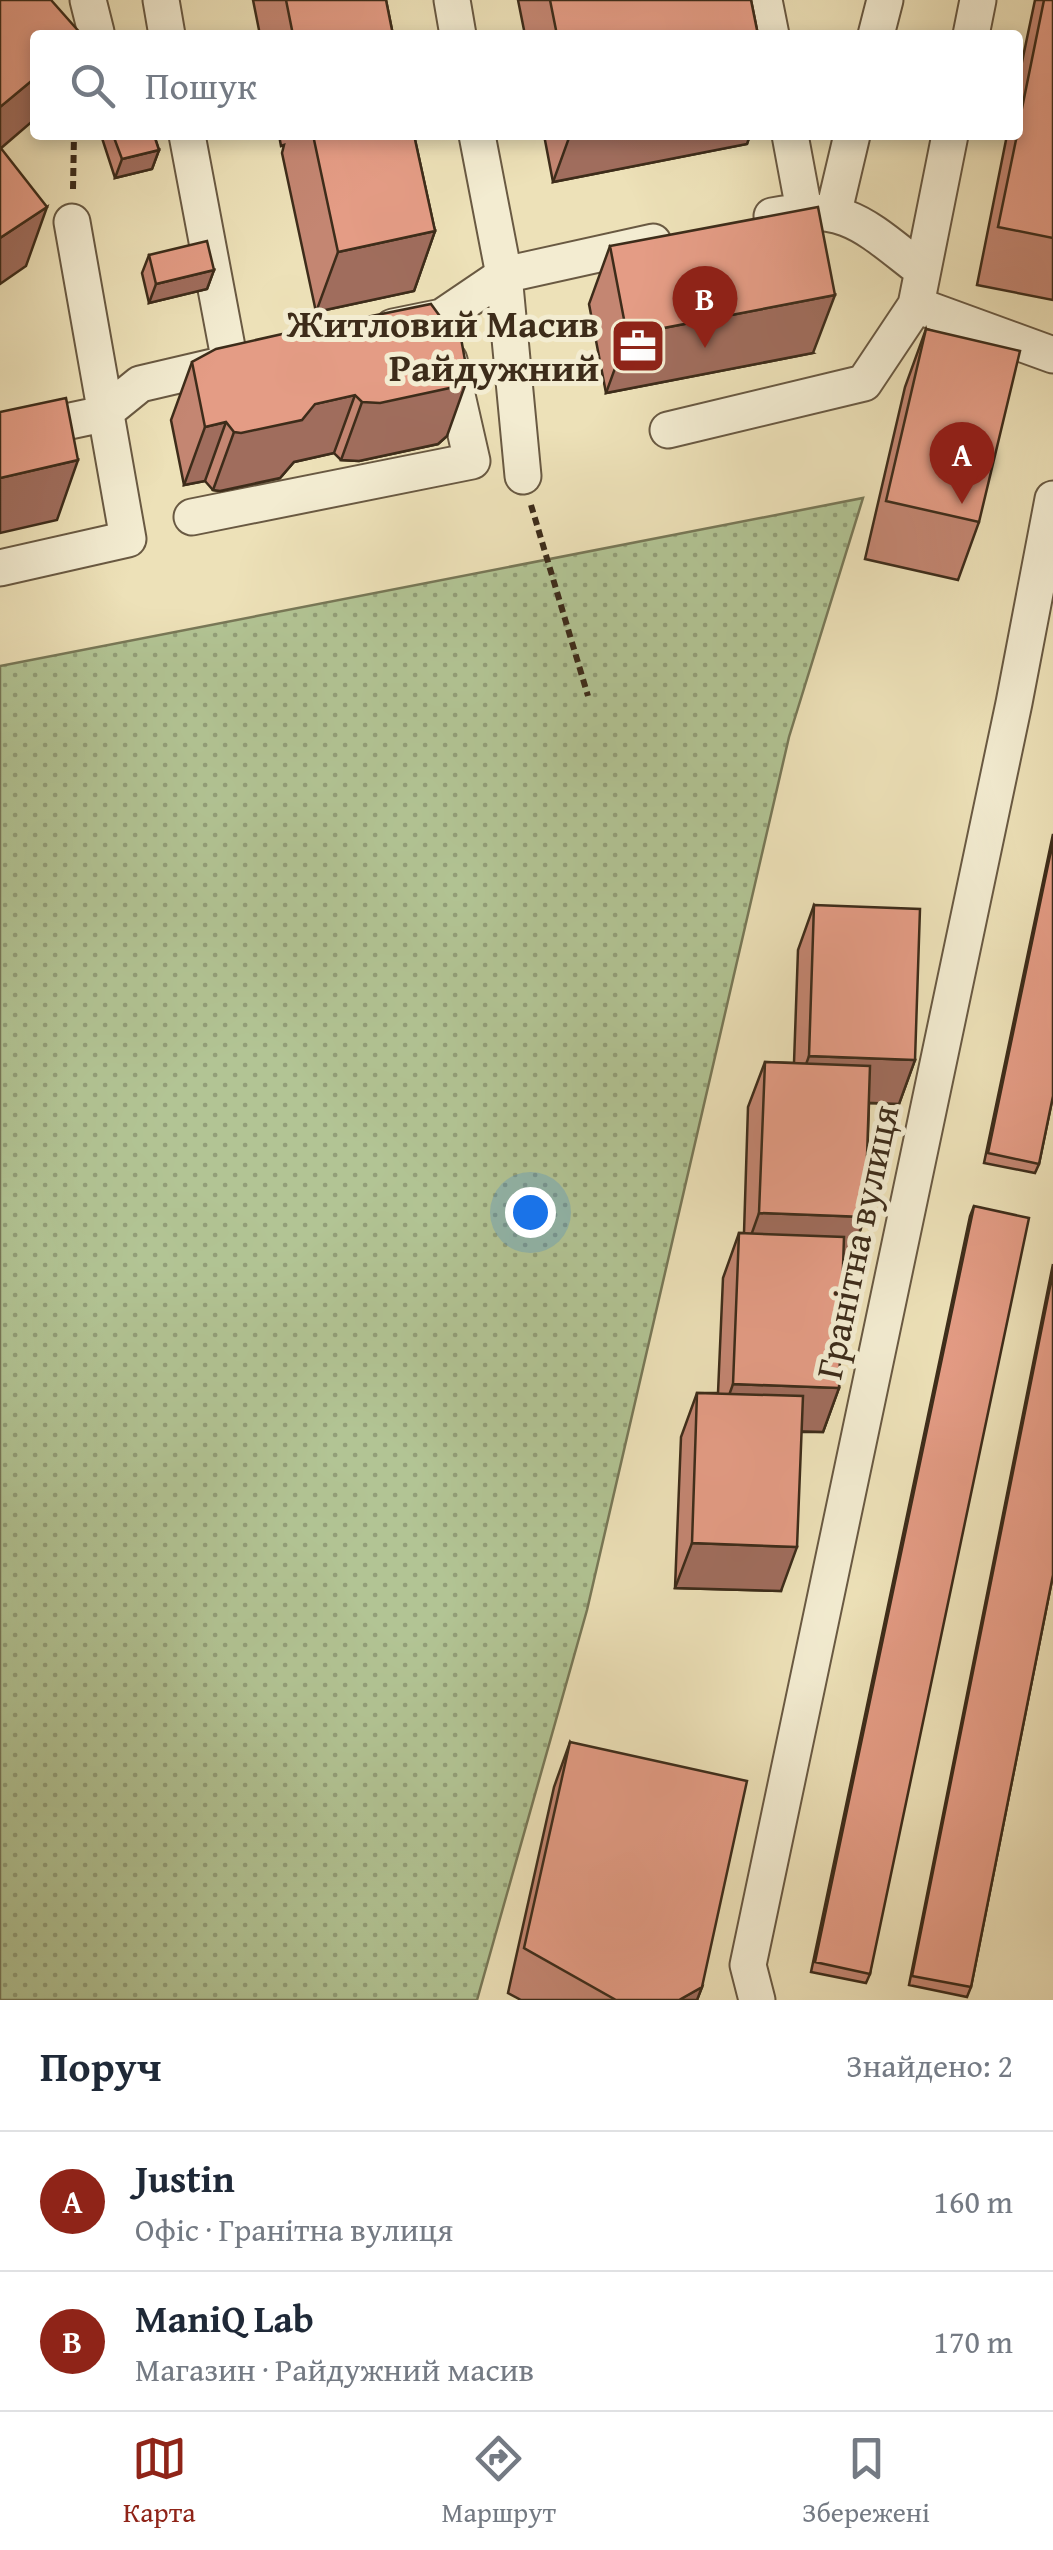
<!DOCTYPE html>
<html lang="uk">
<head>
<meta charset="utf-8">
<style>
  :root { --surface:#fff; --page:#f2f2f3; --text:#1f2937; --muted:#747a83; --line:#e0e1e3; --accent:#8f2418 }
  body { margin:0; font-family:"Gentium Book Plus",serif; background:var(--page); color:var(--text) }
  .you { position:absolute; left:530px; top:1212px; width:35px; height:35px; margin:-25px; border:8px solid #fff; border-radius:50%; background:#1a73e8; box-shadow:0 0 0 15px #1a73e833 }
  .badge { display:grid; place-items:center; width:65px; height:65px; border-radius:50%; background:var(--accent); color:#fff; font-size:32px; font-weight:700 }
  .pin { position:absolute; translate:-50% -82px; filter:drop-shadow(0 2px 5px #0008) }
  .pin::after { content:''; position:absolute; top:52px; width:35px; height:30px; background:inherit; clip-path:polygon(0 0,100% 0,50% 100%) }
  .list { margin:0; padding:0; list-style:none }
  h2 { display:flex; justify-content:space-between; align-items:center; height:130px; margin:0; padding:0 40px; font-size:42px }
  h2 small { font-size:32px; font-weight:400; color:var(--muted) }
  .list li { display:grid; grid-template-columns:65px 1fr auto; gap:30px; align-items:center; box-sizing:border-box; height:140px; padding:0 40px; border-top:2px solid var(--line) }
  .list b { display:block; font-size:38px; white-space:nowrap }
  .list p { margin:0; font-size:32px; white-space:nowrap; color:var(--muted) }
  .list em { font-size:32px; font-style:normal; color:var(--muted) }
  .icon { flex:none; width:55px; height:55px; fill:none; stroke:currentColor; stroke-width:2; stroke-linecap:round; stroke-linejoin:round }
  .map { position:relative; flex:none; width:1053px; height:2000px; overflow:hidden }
  .search { position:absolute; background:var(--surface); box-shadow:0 5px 15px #0003; left:30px; right:30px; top:30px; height:110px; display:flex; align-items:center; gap:25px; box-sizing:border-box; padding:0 35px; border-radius:10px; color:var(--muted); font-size:38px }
  .sheet { height:410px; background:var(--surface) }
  nav { display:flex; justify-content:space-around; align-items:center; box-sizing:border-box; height:140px; border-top:2px solid var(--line); background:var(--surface); font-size:28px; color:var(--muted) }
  nav a { display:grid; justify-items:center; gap:5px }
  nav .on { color:var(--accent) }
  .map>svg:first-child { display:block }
  .grass { fill:url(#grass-dots); stroke:#787857; stroke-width:2.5 }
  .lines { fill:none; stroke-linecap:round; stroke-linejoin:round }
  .minor-casing { stroke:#695942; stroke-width:39 }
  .path { stroke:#3d2c1a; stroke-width:6; stroke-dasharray:8 5; stroke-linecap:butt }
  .minor { stroke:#f3ecd1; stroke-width:35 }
  .wall { fill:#c48672; stroke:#3d2c1a; stroke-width:2.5 }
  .shaded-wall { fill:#a06d5d; stroke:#3d2c1a; stroke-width:2.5 }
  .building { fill:#e49c85; stroke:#3d2c1a; stroke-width:2.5 }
  .labels { text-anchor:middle; stroke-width:10; stroke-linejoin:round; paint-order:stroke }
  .poi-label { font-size:38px; font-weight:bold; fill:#3d2c1a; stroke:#f3ecd1; text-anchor:end }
  .street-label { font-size:38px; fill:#3d2c1a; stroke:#f3ecd1 }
</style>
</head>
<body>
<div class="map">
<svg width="1053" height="2000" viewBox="0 0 1053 2000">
  <defs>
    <pattern id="grass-dots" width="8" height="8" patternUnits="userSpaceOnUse" patternTransform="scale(2.5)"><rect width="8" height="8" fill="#b2c494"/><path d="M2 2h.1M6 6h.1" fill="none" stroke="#929f78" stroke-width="1.8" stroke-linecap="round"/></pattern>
  </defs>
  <rect width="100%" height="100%" fill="#ede1b8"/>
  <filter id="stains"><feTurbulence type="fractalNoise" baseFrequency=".002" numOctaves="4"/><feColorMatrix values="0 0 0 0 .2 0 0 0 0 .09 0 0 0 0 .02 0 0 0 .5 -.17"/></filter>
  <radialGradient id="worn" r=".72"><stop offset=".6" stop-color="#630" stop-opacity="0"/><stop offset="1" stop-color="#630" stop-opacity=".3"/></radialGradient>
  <path class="grass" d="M 863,498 L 789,737 L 587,1610 L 477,2000 L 0,2000 L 0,666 Z"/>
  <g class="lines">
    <g class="minor-casing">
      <path id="minor" d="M 88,0 L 96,32
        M 161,0 L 167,35
        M 452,0 L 458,35
        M 667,0 L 677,11 L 699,12 L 764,0 L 771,35
        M 876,35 L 885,0
        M 971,35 L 978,0
        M 187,135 L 230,363
        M 477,135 L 504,275 L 523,476
        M 790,135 L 804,210
        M 834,211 L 852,135
        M 772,216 C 846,201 867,228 922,270
        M 916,305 L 1053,355
        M 393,327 L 442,317 L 504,275 L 653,242
        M 668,430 L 864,383 L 916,305 L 950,135
        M 0,436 L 103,414 L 140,384 L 234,362
        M 192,517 L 472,461 L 449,360
        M 0,568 L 128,539 L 72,222
        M 757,2000 L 748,1965 L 1014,703 L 1053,499"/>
    </g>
    <path class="path" d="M 73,189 L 74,135
      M 531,505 L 588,696"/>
    <use href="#minor" class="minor"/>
  </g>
  <path class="wall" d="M 253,0 L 386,0 L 393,35 L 260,35 Z
    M 518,0 L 751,0 L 758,35 L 525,35 Z
    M 1035,0 L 1053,0 L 1053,300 L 977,285 L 1007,135 L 1018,135 L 1018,81 Z
    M 154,135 L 159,150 L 152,169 L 115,178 L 101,135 Z
    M 279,135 L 414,135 L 435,231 L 414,291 L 316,312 L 282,153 L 284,145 L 281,146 Z
    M 544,135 L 750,135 L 747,144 L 553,182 Z
    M 610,246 L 813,353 L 606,393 L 589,304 Z
    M 149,255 L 214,270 L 207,289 L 149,303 L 142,273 Z
    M 337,323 L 447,436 L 438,444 L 359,461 L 341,460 L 334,453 L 294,462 L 280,478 L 220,491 L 213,490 L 205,481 L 184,485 L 171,420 L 192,362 L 334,330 Z
    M 926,329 L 979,522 L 958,580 L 865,559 L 905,387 Z
    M 1053,834 L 1053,1096 L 1039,1164 L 1035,1173 L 984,1163 Z
    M 814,905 L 915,1060 L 899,1104 L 869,1103 L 865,1217 L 849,1261 L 843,1261 L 839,1388 L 823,1432 L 801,1432 L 781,1591 L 675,1588 L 681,1437 L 697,1393 L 718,1393 L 723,1278 L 739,1233 L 744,1233 L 748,1107 L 765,1062 L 794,1063 L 798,950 Z
    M 974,1206 L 870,1974 L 866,1983 L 811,1972 L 970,1216 Z
    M 1053,1264 L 1053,1575 L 971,1987 L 967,1997 L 909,1985 Z
    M 570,1742 L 702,1987 L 697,2000 L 521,2000 L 508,1993 L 554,1787 Z"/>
  <path class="shaded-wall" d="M 35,78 L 35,119 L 0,149 L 0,107 Z
    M 570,135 L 750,135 L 747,144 L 553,182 Z
    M 159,150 L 152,169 L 115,178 L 122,159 Z
    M 47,207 L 26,266 L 0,284 L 0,238 Z
    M 435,231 L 414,291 L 316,312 L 338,252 Z
    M 214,270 L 207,289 L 149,303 L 156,284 Z
    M 835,295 L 813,353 L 606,393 L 627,335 Z
    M 468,377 L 447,436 L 438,444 L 359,461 L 341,460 L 362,402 Z
    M 355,395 L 334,453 L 294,462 L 280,478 L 220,491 L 213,490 L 234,432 L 315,404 Z
    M 226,422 L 205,481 L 184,485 L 205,427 Z
    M 78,460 L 57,520 L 0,533 L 0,478 Z
    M 809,1056 L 915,1060 L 899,1104 L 793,1100 Z
    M 759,1213 L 865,1217 L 849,1261 L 743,1258 Z
    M 733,1384 L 839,1388 L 823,1432 L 717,1429 Z
    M 692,1543 L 797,1547 L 781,1591 L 675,1588 Z
    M 702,1987 L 697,2000 L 679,2000 Z"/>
  <path class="building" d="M 0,0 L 51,0 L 82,35 L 35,35 L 35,78 L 0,107 Z
    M 286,0 L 386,0 L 393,35 L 293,35 Z
    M 550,0 L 751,0 L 758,35 L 557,35 Z
    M 1044,0 L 1053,0 L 1053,238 L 998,227 L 1017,135 L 1018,135 L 1018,128 Z
    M 113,135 L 154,135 L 159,150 L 122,159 Z
    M 313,135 L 414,135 L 435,231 L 338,252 Z
    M 0,147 L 47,207 L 0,238 Z
    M 818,207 L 835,295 L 627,335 L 610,246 Z
    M 207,241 L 214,270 L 156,284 L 149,255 Z
    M 431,304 L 447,326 L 459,327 L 468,377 L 459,386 L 380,403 L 362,402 L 355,395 L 315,404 L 302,420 L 241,433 L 234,432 L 226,422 L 205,427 L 192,362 L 216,349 L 300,330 L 301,338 L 338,330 L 337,323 Z
    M 926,329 L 1020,351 L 979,522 L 886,501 Z
    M 66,398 L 78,460 L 0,478 L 0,412 Z
    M 1053,841 L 1053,1096 L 1039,1164 L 988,1153 Z
    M 814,905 L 920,909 L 915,1060 L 809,1056 Z
    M 765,1062 L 870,1066 L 865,1217 L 759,1213 Z
    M 974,1206 L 1029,1218 L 870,1974 L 815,1962 Z
    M 739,1233 L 844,1237 L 839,1388 L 733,1384 Z
    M 1053,1272 L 1053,1575 L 971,1987 L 912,1976 Z
    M 697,1393 L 803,1396 L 797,1547 L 692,1543 Z
    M 570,1742 L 747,1781 L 702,1987 L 679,2000 L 616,2000 L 524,1948 Z"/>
  <defs>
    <g id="office-square" transform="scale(2.875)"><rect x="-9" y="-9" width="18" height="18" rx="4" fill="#8f2418" stroke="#f3ecd1"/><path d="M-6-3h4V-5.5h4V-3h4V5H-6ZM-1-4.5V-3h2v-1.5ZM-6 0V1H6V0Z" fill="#fff"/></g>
  </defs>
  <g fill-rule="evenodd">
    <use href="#office-square" x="638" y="346"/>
  </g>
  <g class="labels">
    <g class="poi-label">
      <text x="599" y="337">Житловий Масив<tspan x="599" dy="44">Райдужний</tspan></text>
    </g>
    <g class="street-label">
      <text transform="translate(857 1242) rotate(-78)" y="13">Гранітна вулиця</text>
    </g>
  </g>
  <rect width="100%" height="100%" filter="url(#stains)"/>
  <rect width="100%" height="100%" fill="url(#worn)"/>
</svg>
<div class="you"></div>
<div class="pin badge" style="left:962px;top:504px">A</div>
<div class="pin badge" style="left:705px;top:348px">B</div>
<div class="search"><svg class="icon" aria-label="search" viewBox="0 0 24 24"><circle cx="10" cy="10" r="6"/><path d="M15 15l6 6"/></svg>Пошук</div>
</div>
<section class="sheet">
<h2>Поруч<small>Знайдено: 2</small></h2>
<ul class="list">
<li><span class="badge">A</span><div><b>Justin</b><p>Офіс · Гранітна вулиця</p></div><em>160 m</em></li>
<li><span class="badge">B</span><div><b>ManiQ Lab</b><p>Магазин · Райдужний масив</p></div><em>170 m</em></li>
</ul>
</section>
<nav>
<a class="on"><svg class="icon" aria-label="map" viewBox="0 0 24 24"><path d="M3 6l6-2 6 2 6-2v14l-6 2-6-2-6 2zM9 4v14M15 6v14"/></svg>Карта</a>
<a><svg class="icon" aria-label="directions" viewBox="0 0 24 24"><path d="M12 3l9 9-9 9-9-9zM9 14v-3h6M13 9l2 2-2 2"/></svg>Маршрут</a>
<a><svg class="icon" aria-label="saved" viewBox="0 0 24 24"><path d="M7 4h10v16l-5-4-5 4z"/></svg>Збережені</a>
</nav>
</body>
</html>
